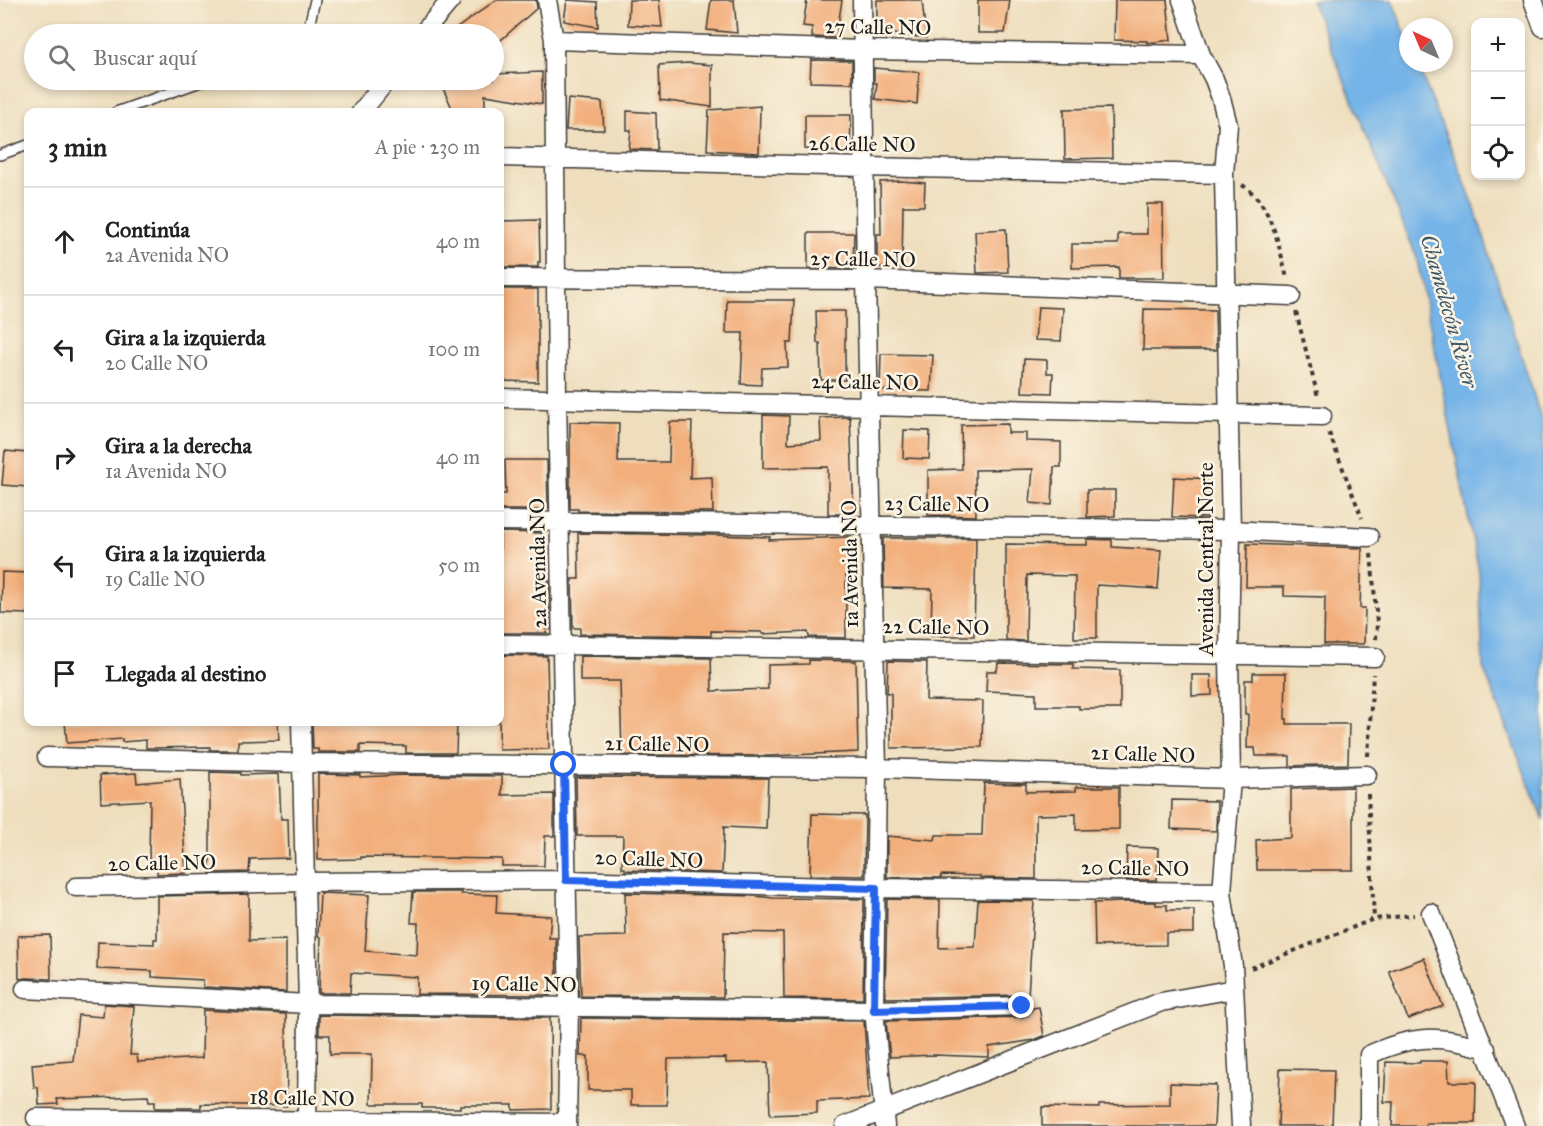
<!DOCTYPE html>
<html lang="es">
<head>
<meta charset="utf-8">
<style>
  :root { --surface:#fff; --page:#f2f2f2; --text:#222; --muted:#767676; --line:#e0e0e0 }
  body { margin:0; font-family:"IM FELL Great Primer",serif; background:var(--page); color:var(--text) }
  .controls { position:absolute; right:18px; top:18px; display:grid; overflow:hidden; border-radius:12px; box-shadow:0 3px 9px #0003 }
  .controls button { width:54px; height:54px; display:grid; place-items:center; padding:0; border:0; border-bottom:2px solid var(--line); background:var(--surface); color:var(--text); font:30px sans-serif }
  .compass { position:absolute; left:1399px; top:18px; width:54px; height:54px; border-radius:50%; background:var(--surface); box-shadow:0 3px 9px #0003; rotate:316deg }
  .stop { position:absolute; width:18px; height:18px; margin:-14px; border:4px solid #2563eb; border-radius:50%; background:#fff }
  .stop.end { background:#2563eb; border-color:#fff; box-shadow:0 2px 6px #0008 }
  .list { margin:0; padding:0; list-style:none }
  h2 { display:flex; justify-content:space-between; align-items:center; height:78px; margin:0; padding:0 24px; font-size:26px }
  h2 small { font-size:20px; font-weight:400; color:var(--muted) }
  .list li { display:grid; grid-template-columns:39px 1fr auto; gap:18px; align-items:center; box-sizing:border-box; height:108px; padding:0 24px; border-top:2px solid var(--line) }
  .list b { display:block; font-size:22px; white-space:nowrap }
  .list p { margin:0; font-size:20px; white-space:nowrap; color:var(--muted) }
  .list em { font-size:20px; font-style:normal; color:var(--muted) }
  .icon { flex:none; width:33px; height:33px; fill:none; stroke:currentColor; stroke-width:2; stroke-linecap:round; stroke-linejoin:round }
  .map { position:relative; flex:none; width:1543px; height:1126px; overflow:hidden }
  .search { position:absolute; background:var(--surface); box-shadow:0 3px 9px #0003; left:24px; top:24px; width:480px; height:66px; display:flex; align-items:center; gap:15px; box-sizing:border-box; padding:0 21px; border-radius:33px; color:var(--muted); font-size:22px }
  .panel { position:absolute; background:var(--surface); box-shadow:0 3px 9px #0003; left:24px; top:108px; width:480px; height:618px; border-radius:12px }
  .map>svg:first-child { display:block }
  .water { fill:#74b4e8; stroke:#486882; stroke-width:1.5 }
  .building { fill:#f2af7c }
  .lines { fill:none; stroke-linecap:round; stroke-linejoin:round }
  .lane-casing { stroke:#3c3934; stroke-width:12 }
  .street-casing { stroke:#3c3934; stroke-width:21 }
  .path { stroke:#3c3934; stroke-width:4; stroke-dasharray:4.5 4.5; stroke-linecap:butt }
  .lane { stroke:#fff; stroke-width:9 }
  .street { stroke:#fff; stroke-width:18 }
  .route { stroke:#2563eb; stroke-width:8 }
  .labels { text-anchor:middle; stroke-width:5; stroke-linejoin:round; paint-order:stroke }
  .street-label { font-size:21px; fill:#1c1c1c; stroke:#fcf5e5 }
  .water-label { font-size:22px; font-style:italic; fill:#3f596e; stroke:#fcf5e5 }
</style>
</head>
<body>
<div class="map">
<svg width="1543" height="1126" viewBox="0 0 1543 1126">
  <rect width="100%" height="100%" fill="#fcf5e5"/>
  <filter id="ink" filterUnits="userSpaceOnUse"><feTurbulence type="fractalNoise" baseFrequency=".0167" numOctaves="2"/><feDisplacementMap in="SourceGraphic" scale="12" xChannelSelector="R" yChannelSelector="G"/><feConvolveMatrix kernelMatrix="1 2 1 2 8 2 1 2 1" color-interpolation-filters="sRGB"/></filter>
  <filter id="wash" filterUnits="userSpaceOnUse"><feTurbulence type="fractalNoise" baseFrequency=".008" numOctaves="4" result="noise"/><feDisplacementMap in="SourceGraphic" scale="24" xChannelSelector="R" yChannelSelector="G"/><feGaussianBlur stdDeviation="1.35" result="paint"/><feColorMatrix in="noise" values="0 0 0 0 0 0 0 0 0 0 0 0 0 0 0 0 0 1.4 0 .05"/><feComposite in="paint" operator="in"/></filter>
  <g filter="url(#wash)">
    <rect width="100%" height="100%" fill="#eedebd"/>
    <path class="water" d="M 1311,0 L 1392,0 L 1408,41 L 1408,63 L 1417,63 L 1473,203 L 1543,424 L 1543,820 L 1483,667 L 1479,572 L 1416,255 Z"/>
    <g id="blocks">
      <path class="building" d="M 496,0 L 536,0 L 537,8 L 494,46 L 494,34 L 449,34 Z
        M 567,0 L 597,2 L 598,27 L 564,21 Z
        M 629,0 L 659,0 L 662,27 L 628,25 Z
        M 711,0 L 734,0 L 737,33 L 707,30 Z
        M 807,0 L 842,0 L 836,38 L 812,37 L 812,27 L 803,26 Z
        M 877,0 L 922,0 L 926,38 L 877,32 Z
        M 978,0 L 1010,0 L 1005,33 L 978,33 Z
        M 1115,0 L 1167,0 L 1171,40 L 1147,43 L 1147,41 L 1114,40 Z
        M 811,60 L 852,61 L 852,83 L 810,82 Z
        M 688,63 L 712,65 L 712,107 L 660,100 L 659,65 Z
        M 874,68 L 919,72 L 917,104 L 875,99 L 877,83 L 874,83 Z
        M 542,72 L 542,104 L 485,95 L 485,112 L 454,112 L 439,80 L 494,80 L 494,74 Z
        M 568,99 L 602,102 L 604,130 L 566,130 Z
        M 760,106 L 759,153 L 707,150 L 709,110 Z
        M 1111,108 L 1112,158 L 1065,159 L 1064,109 Z
        M 627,111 L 656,113 L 657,150 L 629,149 L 631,130 L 627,130 Z
        M 805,115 L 851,115 L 850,153 L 805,149 Z
        M 901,181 L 925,183 L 924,206 L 903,206 L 902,268 L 877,267 L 877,234 L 881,234 L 880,182 Z
        M 1147,204 L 1163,204 L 1164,278 L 1119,278 L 1119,267 L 1072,268 L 1072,244 L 1118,244 L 1118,234 L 1147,234 Z
        M 539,220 L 540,262 L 538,262 L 538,267 L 501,267 L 500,221 Z
        M 1006,229 L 1008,272 L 977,273 L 975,231 Z
        M 808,233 L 854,233 L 853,269 L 808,268 Z
        M 501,289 L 538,289 L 538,382 L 501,381 L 502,332 L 500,332 L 500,290 Z
        M 727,300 L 794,300 L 792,343 L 787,343 L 788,367 L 762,368 L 761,385 L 741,384 L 743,333 L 726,333 Z
        M 1038,307 L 1063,308 L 1061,341 L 1035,340 Z
        M 1144,309 L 1215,310 L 1216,350 L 1143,350 Z
        M 816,311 L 845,311 L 845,380 L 821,380 L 820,343 L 817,343 Z
        M 881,354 L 933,355 L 931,391 L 880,390 Z
        M 1024,359 L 1047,360 L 1047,373 L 1053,373 L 1052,393 L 1022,392 Z
        M 763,415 L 789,416 L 788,443 L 821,441 L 820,418 L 850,417 L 854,511 L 849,511 L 849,514 L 828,514 L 828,467 L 763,468 Z
        M 570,422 L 619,423 L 618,462 L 669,462 L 670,422 L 692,422 L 690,478 L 712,477 L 713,512 L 578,511 L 578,509 L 570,509 Z
        M 1008,424 L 1008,433 L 1026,433 L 1026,441 L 1061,442 L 1061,467 L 1054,467 L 1052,505 L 1030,503 L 1033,469 L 975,470 L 976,516 L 928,515 L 928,470 L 962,469 L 961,425 Z
        M 904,430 L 930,431 L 929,459 L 903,458 Z
        M 5,451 L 28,453 L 28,487 L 2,485 Z
        M 505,460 L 547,460 L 548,508 L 542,510 L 500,510 L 500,494 L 506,494 Z
        M 1174,477 L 1210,479 L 1208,518 L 1172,517 Z
        M 1087,490 L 1115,490 L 1115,516 L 1087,517 Z
        M 500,532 L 542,533 L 543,570 L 545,570 L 545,580 L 549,580 L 550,629 L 546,629 L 547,633 L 500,633 Z
        M 578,533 L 713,535 L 770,537 L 769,540 L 849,537 L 848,566 L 846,566 L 846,638 L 809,637 L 808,632 L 762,634 L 762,632 L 711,631 L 711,636 L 580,634 L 580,628 L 573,628 L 572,579 L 579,579 Z
        M 883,538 L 976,538 L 974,636 L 931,636 L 932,589 L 884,588 Z
        M 1087,539 L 1112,540 L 1112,547 L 1161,550 L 1158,589 L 1097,585 L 1097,638 L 1074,638 L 1075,576 L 1027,575 L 1026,641 L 1006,640 L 1006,544 L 1087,545 Z
        M 1247,544 L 1362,548 L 1360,608 L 1365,608 L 1364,644 L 1324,644 L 1325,597 L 1284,596 L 1284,587 L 1246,587 Z
        M 2,572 L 28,573 L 28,614 L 1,613 Z
        M 500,655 L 547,656 L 549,749 L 499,750 Z
        M 580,656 L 711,658 L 712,691 L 768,689 L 768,665 L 809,664 L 809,660 L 856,661 L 858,752 L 770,756 L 622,755 L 620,681 L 580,681 Z
        M 888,661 L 927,662 L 926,700 L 983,701 L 982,747 L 891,748 L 891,693 L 887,693 Z
        M 998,663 L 1073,664 L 1073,669 L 1120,670 L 1120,709 L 1079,709 L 1079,706 L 1036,706 L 1036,693 L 986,691 L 987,671 L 997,671 Z
        M 1253,673 L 1286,673 L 1285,719 L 1287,719 L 1287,724 L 1349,724 L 1348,764 L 1290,766 L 1290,756 L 1256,756 L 1255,748 L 1247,748 L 1248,714 L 1245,714 L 1245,680 L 1253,680 Z
        M 1192,675 L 1211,675 L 1212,695 L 1192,696 Z
        M 65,722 L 278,722 L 279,740 L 238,741 L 238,750 L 210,750 L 210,747 L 146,748 L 146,740 L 122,742 L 122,739 L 67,743 Z
        M 312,722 L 457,722 L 456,753 L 406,753 L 406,746 L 360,745 L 360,752 L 318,752 L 318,749 L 313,749 Z
        M 210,772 L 241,773 L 241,775 L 279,774 L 281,819 L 288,819 L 289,858 L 250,859 L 249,872 L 210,873 Z
        M 136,773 L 137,783 L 180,779 L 186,873 L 157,874 L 158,859 L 149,859 L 150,800 L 101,803 L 100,775 Z
        M 318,774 L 360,775 L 360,777 L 405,775 L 502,776 L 502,795 L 554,794 L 554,836 L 545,836 L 544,866 L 502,866 L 502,859 L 361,857 L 361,859 L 318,860 Z
        M 576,777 L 768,778 L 766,829 L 724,827 L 722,873 L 625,870 L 625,868 L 622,868 L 623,836 L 577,836 Z
        M 984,783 L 1026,784 L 1026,792 L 1076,791 L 1076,787 L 1119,787 L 1119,829 L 1076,830 L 1076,814 L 1036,815 L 1036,879 L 980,878 L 980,876 L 941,875 L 941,878 L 887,877 L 887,836 L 935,840 L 936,835 L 982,835 Z
        M 1353,787 L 1353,870 L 1257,870 L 1256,840 L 1291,838 L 1291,789 Z
        M 1172,800 L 1217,801 L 1216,831 L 1171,829 Z
        M 812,814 L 865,815 L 864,876 L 810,875 Z
        M 1127,847 L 1158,848 L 1157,880 L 1126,880 Z
        M 413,892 L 461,892 L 461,894 L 497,895 L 496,913 L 551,916 L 549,938 L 556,938 L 557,988 L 550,988 L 550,995 L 417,994 L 417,977 L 351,973 L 350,993 L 319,993 L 321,937 L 318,936 L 320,893 L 369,895 L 365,951 L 417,955 L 418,923 L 411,923 Z
        M 625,893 L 754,896 L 773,898 L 864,899 L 863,999 L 784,998 L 783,933 L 724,932 L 723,997 L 581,996 L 579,937 L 626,936 Z
        M 249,894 L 249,941 L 286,940 L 286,992 L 203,987 L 203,980 L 152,977 L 152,971 L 97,969 L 98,942 L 154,944 L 154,939 L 157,939 L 157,896 Z
        M 887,899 L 940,900 L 939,948 L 975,947 L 978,900 L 1034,901 L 1028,996 L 1022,995 L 885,998 Z
        M 1125,902 L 1156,902 L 1156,905 L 1167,905 L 1167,910 L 1194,910 L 1194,933 L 1166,933 L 1166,945 L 1095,946 L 1094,903 Z
        M 50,935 L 51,979 L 26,978 L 19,979 L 18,936 Z
        M 1424,958 L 1443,1006 L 1408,1019 L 1389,971 Z
        M 104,1004 L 134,1006 L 130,1055 L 137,1055 L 138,1062 L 202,1058 L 203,1010 L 286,1014 L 287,1106 L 201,1104 L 201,1108 L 155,1108 L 155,1101 L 149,1101 L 148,1096 L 57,1099 L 58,1104 L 39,1105 L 38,1087 L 34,1088 L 32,1064 L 73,1061 L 78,1015 L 103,1017 Z
        M 1039,1007 L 1044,1036 L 1034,1040 L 989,1047 L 989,1057 L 934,1055 L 890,1057 L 886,1021 L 1022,1017 L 1028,1015 L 1033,1008 Z
        M 319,1015 L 550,1018 L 551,1109 L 513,1110 L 513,1105 L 460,1105 L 460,1108 L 422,1108 L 422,1104 L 371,1104 L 372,1054 L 330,1054 L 330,1035 L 319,1035 Z
        M 581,1018 L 864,1021 L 869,1099 L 817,1101 L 817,1113 L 770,1115 L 768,1062 L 726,1063 L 726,1058 L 668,1059 L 667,1105 L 631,1105 L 631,1090 L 588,1090 L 588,1056 L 580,1056 Z
        M 1420,1061 L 1448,1061 L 1449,1082 L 1476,1082 L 1475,1123 L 1426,1123 L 1426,1126 L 1392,1126 L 1393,1102 L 1384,1102 L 1386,1062 L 1420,1063 Z
        M 1280,1069 L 1334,1070 L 1332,1126 L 1278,1126 Z
        M 1170,1083 L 1216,1085 L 1214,1126 L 1042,1126 L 1042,1107 L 1099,1108 L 1099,1105 L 1170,1104 Z"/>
    </g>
  </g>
  <g filter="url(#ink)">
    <use href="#blocks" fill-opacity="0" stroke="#3c3934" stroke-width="1.5"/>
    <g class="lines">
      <g class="lane-casing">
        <path id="lane" d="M 301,34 L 309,26 L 315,0
          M 116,112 L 206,80
          M 0,155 L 28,145"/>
      </g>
      <g class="street-casing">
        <path id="street" d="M 547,0 L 554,40 L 557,398 L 569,1007 L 567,1126
          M 862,0 L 866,280 L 877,768 L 874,1010 L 885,1126
          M 1182,0 L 1201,55 L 1214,79 L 1221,98 L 1228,125 L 1224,174 L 1231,530 L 1229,655 L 1231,779 L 1222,892 L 1233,966 L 1241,1126
          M 1533,0 L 1543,27
          M 422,34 L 451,0
          M 554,40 L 863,50 L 1201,55
          M 361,112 L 387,80
          M 500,157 L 864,167 L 1224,174
          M 500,278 L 866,280 L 1291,296
          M 500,398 L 1322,416
          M 500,521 L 1231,530 L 1369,537
          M 500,644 L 1375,657
          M 301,722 L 308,1004 L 307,1126
          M 47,757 L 302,763 L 877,768 L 1231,779 L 1367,775
          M 76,887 L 305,882 L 566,880 L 875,888 L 1222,892
          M 1431,913 L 1515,1126
          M 25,989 L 308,1004 L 874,1010 L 1022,1006
          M 36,1118 L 567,1123
          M 845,1126 L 1161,1002 L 1234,989
          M 1369,1126 L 1369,1055 C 1414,1034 1440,1035 1486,1049"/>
      </g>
      <path class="path" d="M 1242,185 C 1272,203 1279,247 1287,278
        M 1296,312 L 1318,397
        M 1329,433 L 1362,518
        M 1371,554 L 1377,623 L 1376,640
        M 1368,756 L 1373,674
        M 1368,794 L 1374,919
        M 1251,968 L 1374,919 L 1414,915"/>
      <use href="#lane" class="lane"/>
      <use href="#street" class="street"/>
    </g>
  </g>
  <g class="lines" filter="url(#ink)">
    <path class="route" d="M 564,765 L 566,880 L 876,888 L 874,1010 L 1022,1006"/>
  </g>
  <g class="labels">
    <g class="street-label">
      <text transform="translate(878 27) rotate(1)" y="7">27 Calle NO</text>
      <text transform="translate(862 144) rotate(1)" y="7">26 Calle NO</text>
      <text transform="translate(863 259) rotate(1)" y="7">25 Calle NO</text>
      <text transform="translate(865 382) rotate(1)" y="7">24 Calle NO</text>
      <text transform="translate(937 504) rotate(1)" y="7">23 Calle NO</text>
      <text transform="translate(1206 559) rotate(-90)" y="7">Avenida Central Norte</text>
      <text transform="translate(538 563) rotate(-91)" y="7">2a Avenida NO</text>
      <text transform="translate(850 564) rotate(-91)" y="7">1a Avenida NO</text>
      <text transform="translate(936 627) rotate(1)" y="7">22 Calle NO</text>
      <text transform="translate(657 744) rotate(1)" y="7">21 Calle NO</text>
      <text transform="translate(1143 754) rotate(2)" y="7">21 Calle NO</text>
      <text transform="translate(649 859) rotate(2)" y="7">20 Calle NO</text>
      <text transform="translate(162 863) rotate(-1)" y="7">20 Calle NO</text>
      <text transform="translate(1135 868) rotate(1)" y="7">20 Calle NO</text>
      <text transform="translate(524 984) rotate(1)" y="7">19 Calle NO</text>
      <text transform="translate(302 1098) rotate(1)" y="7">18 Calle NO</text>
    </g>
    <g class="water-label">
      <text transform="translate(1450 311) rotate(74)" y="8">Chamelecón River</text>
    </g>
  </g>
</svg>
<div class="controls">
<button>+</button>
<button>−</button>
<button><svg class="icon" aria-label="locate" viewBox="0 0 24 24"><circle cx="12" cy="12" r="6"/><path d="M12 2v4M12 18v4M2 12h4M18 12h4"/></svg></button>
</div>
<svg class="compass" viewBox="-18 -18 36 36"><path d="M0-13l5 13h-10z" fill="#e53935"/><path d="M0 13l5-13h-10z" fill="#767676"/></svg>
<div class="stop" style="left:564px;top:765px"></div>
<div class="stop end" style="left:1022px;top:1006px"></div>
<div class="search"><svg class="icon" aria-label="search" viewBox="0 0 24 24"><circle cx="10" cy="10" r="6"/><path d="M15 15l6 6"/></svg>Buscar aquí</div>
<section class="panel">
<h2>3 min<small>A pie · 230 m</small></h2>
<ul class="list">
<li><svg class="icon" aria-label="ahead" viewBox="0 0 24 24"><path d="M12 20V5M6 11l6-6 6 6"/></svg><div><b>Continúa</b><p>2a Avenida NO</p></div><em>40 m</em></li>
<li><svg class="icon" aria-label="left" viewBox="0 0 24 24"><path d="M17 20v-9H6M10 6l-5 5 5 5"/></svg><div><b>Gira a la izquierda</b><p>20 Calle NO</p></div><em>100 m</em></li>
<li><svg class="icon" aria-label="right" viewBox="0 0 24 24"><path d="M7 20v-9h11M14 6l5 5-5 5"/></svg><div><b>Gira a la derecha</b><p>1a Avenida NO</p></div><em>40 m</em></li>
<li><svg class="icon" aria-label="left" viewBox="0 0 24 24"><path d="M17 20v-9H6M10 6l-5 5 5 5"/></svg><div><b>Gira a la izquierda</b><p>19 Calle NO</p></div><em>50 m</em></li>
<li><svg class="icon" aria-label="arrive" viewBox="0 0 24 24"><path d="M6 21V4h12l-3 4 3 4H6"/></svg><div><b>Llegada al destino</b></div></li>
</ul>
</section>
</div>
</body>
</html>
